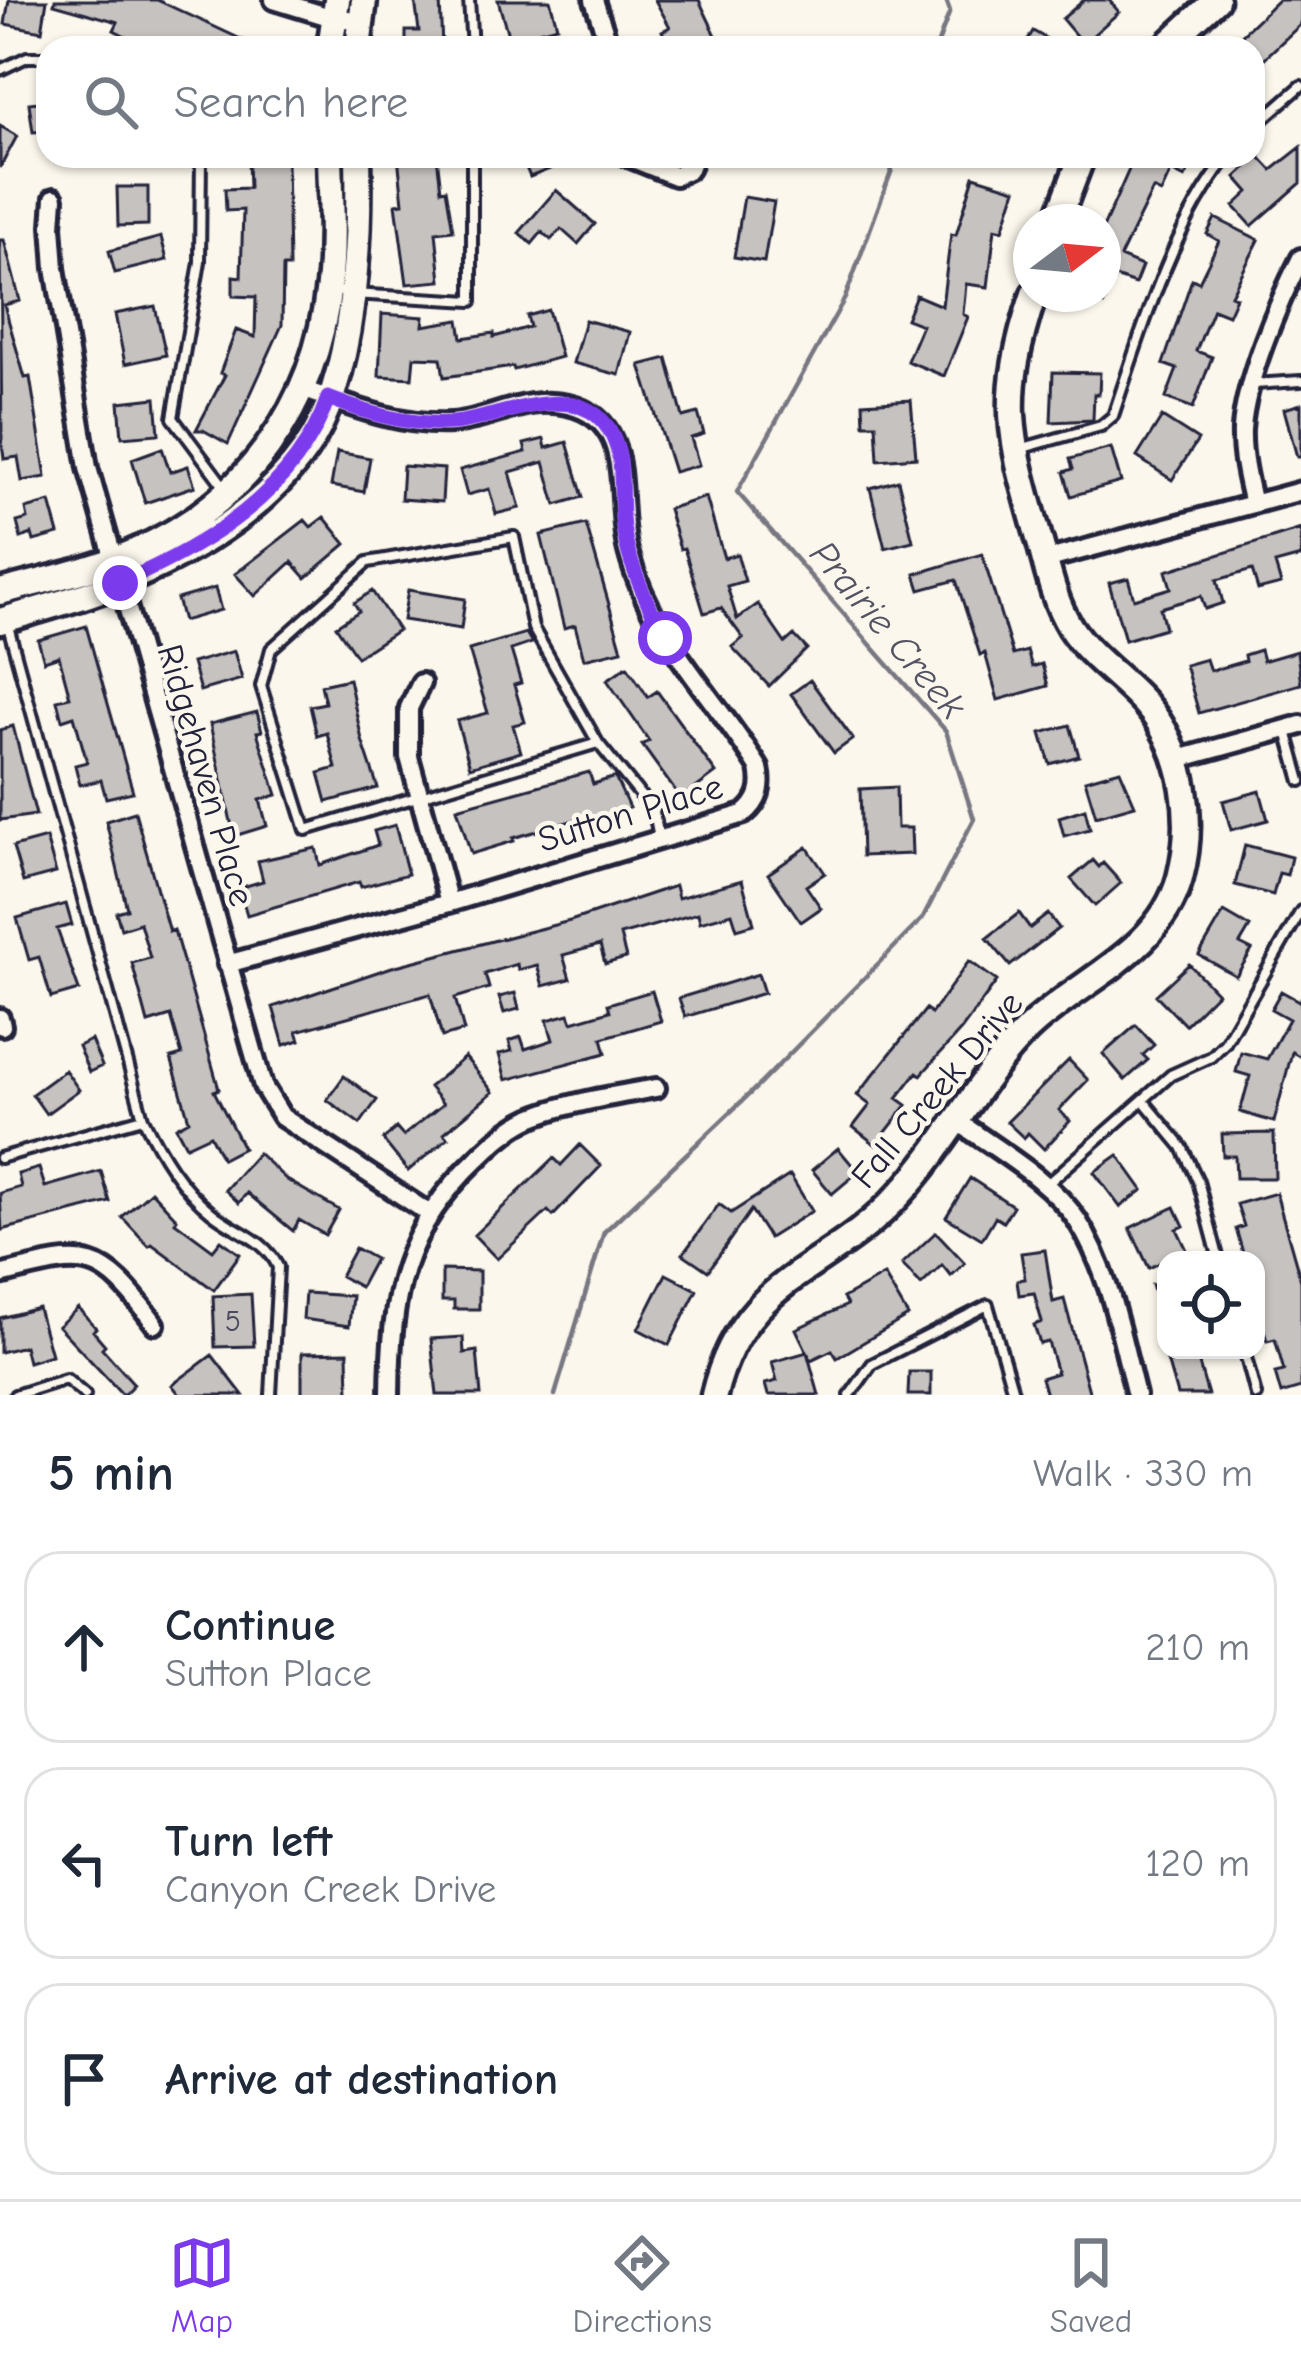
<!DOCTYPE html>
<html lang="en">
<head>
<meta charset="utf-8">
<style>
  :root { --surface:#fff; --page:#f2f2f3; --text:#1f2937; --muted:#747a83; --line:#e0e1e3; --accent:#7c3aed }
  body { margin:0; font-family:"Comic Neue",sans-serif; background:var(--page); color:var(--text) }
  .controls { position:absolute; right:36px; bottom:36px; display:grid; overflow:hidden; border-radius:24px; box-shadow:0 3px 9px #0004 }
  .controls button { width:108px; height:108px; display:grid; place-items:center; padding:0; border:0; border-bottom:3px solid var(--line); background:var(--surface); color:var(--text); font:60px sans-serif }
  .compass { position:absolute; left:1013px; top:204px; width:108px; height:108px; border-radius:50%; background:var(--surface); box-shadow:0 3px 9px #0004; rotate:74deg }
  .stop { position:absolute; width:36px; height:36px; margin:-27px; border:9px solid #7c3aed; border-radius:50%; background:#fff }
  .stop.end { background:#7c3aed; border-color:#fff; box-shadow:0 3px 12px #0008 }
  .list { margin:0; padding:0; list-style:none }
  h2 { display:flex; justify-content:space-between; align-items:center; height:156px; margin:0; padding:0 48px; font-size:51px }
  h2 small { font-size:39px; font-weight:400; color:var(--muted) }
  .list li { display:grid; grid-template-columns:78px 1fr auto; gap:36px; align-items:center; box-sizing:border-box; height:192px; margin:0 24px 24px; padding:0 24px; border:3px solid var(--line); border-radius:36px }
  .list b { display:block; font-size:45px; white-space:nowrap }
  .list p { margin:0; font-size:39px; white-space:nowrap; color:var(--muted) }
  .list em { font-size:39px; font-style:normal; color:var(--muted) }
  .icon { flex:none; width:66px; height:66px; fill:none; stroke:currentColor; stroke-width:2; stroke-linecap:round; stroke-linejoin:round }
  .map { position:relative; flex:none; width:1301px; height:1395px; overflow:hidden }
  .search { position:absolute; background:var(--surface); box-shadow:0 3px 9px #0004; left:36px; right:36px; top:36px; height:132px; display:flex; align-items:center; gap:30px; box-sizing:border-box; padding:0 42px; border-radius:36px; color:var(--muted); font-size:45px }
  .sheet { height:804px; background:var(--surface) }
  nav { display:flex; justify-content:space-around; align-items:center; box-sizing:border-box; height:168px; border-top:3px solid var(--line); background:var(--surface); font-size:33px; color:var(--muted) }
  nav a { display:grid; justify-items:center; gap:6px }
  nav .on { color:var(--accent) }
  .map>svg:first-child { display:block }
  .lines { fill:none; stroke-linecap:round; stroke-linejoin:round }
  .stream { stroke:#787681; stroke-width:4.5 }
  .building { fill:#c6c2c0; stroke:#22223b; stroke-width:3 }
  .lane-casing { stroke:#22223b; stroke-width:16 }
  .street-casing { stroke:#22223b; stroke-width:26 }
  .secondary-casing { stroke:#22223b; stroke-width:33 }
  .lane { stroke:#fbf7ec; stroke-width:8 }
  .street { stroke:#fbf7ec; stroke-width:16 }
  .secondary { stroke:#fbf7ec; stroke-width:24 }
  .route { stroke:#7c3aed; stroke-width:15 }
  .labels { text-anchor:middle; stroke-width:9; stroke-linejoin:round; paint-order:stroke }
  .number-label { font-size:30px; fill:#4b4a5c }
  .street-label { font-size:36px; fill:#22223b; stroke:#fbf7ec }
  .water-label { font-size:39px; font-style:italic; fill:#545364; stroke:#fbf7ec }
</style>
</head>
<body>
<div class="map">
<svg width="1301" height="1395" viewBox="0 0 1301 1395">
  <rect width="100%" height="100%" fill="#fbf7ec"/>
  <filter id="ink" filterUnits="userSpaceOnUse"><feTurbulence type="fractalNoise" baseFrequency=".00833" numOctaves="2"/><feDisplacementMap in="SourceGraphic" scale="24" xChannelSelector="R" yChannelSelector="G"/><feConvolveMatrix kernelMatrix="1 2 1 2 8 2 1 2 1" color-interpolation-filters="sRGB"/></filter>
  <g filter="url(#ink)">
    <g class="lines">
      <path class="stream" d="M 936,48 L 950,11 L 946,0
        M 555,1395 L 604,1232 L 760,1084 L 923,918 L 974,819 L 946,731 L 737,492 L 845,298 L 897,156"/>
    </g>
    <path class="building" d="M 9,0 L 47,0 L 42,31 L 5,24 Z
      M 55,0 L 157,0 L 260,48 L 149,48 L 114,30 L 118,22 L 54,4 Z
      M 415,0 L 440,0 L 442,48 L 406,48 L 406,31 L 419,31 Z
      M 498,0 L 550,0 L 557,26 L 509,39 Z
      M 655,0 L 699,0 L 722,48 L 670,48 L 662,31 L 670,27 Z
      M 1084,0 L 1109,0 L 1119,12 L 1083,44 L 1062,19 Z
      M 1278,0 L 1301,0 L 1301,24 L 1253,69 L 1253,48 L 1228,48 Z
      M 1033,31 L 1063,48 L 1023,48 Z
      M 48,101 L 48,131 L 33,132 L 29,103 Z
      M 0,126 L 17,136 L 0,168 Z
      M 1301,147 L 1301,183 L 1252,226 L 1234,206 L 1249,192 L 1236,177 L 1259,156 L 1272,170 Z
      M 398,156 L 437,156 L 441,190 L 446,189 L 453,230 L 436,232 L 441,281 L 407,284 L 396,204 L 403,203 Z
      M 521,156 L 551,156 L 555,167 L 530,177 Z
      M 1135,156 L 1196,156 L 1185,178 L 1171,171 L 1161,193 L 1153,189 L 1120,257 L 1142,266 L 1135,284 L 1115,277 L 1103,306 L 1103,228 Z
      M 287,158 L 289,267 L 283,267 L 282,325 L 228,444 L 203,430 L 196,430 L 225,375 L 220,373 L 236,330 L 255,337 L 256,297 L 233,296 L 233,276 L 241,277 L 243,210 L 226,211 L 225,189 L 249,188 L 248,160 Z
      M 974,176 L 1016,189 L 1003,230 L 995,228 L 988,287 L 966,284 L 963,314 L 968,317 L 944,376 L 907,361 L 922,325 L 906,319 L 916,295 L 942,306 L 951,234 L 956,235 Z
      M 117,187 L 148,187 L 148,225 L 118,226 Z
      M 556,190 L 595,224 L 578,244 L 561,229 L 551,240 L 542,232 L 532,244 L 519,233 Z
      M 744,197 L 774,202 L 764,262 L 734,257 Z
      M 1215,218 L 1259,240 L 1231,295 L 1236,297 L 1228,315 L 1213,309 L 1196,351 L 1212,357 L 1193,408 L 1166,398 L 1177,369 L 1163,364 L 1192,279 L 1199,282 L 1219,241 L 1207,234 Z
      M 161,237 L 167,260 L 115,273 L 109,251 Z
      M 0,240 L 4,240 L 20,301 L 4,305 L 25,378 L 30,377 L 46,477 L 22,481 L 18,457 L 4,459 L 2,442 Z
      M 155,306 L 166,355 L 125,364 L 115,314 Z
      M 548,310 L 561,357 L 514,370 L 513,367 L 444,377 L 441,358 L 414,357 L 412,378 L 379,376 L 382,314 L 424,317 L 423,326 L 459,320 L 462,338 L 494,333 L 494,337 L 530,327 L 527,316 Z
      M 585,320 L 630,332 L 619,375 L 573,363 Z
      M 667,358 L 683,417 L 698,413 L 704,434 L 691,438 L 699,465 L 674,472 L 640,365 Z
      M 1053,372 L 1100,373 L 1099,394 L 1094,394 L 1093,420 L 1051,422 Z
      M 156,398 L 159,434 L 122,437 L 119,402 Z
      M 911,400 L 916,457 L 878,460 L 876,424 L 864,424 L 863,403 Z
      M 1301,404 L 1301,457 L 1297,457 L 1284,409 Z
      M 1162,417 L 1198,440 L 1172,480 L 1137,457 Z
      M 544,439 L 546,448 L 567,442 L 583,497 L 556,505 L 544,462 L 510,472 L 520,508 L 496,514 L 489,489 L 467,495 L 460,470 L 526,452 L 524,444 Z
      M 162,448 L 170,472 L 188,466 L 195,486 L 145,503 L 132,459 Z
      M 1111,448 L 1121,482 L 1071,496 L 1064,472 L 1073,469 L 1070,459 Z
      M 337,452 L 370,458 L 364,492 L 331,486 Z
      M 403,466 L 444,469 L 442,502 L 401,499 Z
      M 898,480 L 913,541 L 885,548 L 870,488 Z
      M 706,497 L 724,558 L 737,554 L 745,581 L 727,586 L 737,619 L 758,604 L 785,643 L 794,635 L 807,649 L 769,686 L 732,647 L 743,638 L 721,608 L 704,613 L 684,548 L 680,549 L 668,509 Z
      M 50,502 L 59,534 L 34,541 L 32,534 L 21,538 L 17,522 L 28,519 L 26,509 Z
      M 324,517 L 346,544 L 306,578 L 292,562 L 255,596 L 235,574 L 305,520 L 311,527 Z
      M 586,524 L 622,650 L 584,659 L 575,625 L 564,628 L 541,535 Z
      M 1301,529 L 1301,557 L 1275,564 L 1281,584 L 1258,590 L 1252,570 L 1217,580 L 1223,603 L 1205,609 L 1201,596 L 1160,608 L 1165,628 L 1125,640 L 1109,583 L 1128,578 L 1134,599 L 1171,588 L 1166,571 Z
      M 982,554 L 1013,655 L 1027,651 L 1032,667 L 1042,664 L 1048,686 L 998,700 L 985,653 L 980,655 L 956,580 L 920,590 L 915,574 Z
      M 215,588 L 221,610 L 183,621 L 177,599 Z
      M 408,590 L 465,599 L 461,629 L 403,620 Z
      M 372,591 L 398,630 L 357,657 L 336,626 L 359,611 L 354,603 Z
      M 86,626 L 133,792 L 106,798 L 101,780 L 80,785 L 75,765 L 87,762 L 74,716 L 62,720 L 57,700 L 70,697 L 59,656 L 44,661 L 38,640 Z
      M 526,633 L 532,643 L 511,650 L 521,683 L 514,685 L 525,722 L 513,725 L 521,752 L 470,767 L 457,721 L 488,713 L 469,650 Z
      M 1260,650 L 1263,661 L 1297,651 L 1301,684 L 1199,713 L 1185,665 L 1206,659 L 1210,671 L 1245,661 L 1244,655 Z
      M 234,651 L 242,679 L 200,691 L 192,663 Z
      M 627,666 L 648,697 L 657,691 L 716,773 L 681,799 L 642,745 L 649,741 L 607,680 Z
      M 349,679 L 362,740 L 378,788 L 327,802 L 319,773 L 336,768 L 327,733 L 317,736 L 310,706 L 325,703 L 321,685 Z
      M 810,680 L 853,739 L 834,753 L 791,694 Z
      M 257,712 L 262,731 L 257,732 L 277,795 L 260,800 L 267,826 L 234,836 L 210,724 Z
      M 1070,725 L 1079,756 L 1050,764 L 1041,733 Z
      M 13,726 L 36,815 L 0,820 L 0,730 Z
      M 1120,770 L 1135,805 L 1096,816 L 1085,780 Z
      M 589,772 L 593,784 L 615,777 L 629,808 L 583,824 L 581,818 L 513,838 L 514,841 L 471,854 L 457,808 Z
      M 896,787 L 897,828 L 911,828 L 912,854 L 862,856 L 860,789 Z
      M 1260,791 L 1268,820 L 1231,830 L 1223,801 Z
      M 1085,809 L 1090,829 L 1064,836 L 1059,817 Z
      M 135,812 L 169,932 L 174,930 L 187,975 L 219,1089 L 214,1091 L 243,1148 L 222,1159 L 210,1135 L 186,1146 L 176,1127 L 189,1120 L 171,1058 L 182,1055 L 171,1016 L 148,1023 L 132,963 L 150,958 L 140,923 L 121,929 L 116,912 L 127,909 L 106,821 Z
      M 395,825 L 408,874 L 361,887 L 359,882 L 247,915 L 239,888 L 263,881 L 258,861 L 316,848 L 320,865 L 378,845 L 374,831 Z
      M 46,838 L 56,873 L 23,882 L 13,847 Z
      M 1245,845 L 1291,857 L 1287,875 L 1279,873 L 1273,895 L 1235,885 Z
      M 807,847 L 825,873 L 806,886 L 821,908 L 801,922 L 768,874 Z
      M 1093,860 L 1099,867 L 1103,863 L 1121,883 L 1095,906 L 1071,879 Z
      M 742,880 L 754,924 L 737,929 L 732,913 L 700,922 L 698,913 L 620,935 L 626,958 L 605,964 L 600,945 L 563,955 L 570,979 L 543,986 L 537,965 L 518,970 L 517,964 L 485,974 L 489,988 L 455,998 L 464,1031 L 442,1037 L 430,994 L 297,1031 L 300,1040 L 284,1045 L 273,1007 L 392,967 L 570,921 L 675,886 L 678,898 Z
      M 66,904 L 72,925 L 57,929 L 79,990 L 51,998 L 39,957 L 29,960 L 17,918 Z
      M 1224,912 L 1250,927 L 1240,944 L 1252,950 L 1236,976 L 1199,955 Z
      M 1019,913 L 1030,928 L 1048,914 L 1059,928 L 1010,966 L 987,938 Z
      M 969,961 L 997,981 L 962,1029 L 921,1075 L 917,1072 L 897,1098 L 907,1105 L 876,1145 L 853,1127 L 870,1105 L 857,1095 L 926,1009 L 931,1014 Z
      M 1189,964 L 1217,993 L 1185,1025 L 1156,995 Z
      M 758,974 L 764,993 L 685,1017 L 679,998 Z
      M 652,991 L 661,1021 L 602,1038 L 606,1053 L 506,1080 L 499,1054 L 512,1051 L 509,1041 L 521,1037 L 525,1049 L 553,1040 L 547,1020 L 569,1014 L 572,1022 L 610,1011 L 608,1004 Z
      M 1281,991 L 1299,1001 L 1301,998 L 1301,1057 L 1292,1052 L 1274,1122 L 1240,1112 L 1250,1076 L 1236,1072 L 1241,1052 L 1267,1059 L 1289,1019 L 1271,1009 Z
      M 515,993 L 519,1009 L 504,1013 L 499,997 Z
      M 1136,1025 L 1154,1045 L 1143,1055 L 1148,1060 L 1125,1080 L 1103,1054 Z
      M 91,1040 L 102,1066 L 89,1072 L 78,1046 Z
      M 465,1057 L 493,1092 L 444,1133 L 448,1138 L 408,1171 L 383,1140 L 396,1128 L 403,1136 L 443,1104 L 429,1087 Z
      M 1069,1060 L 1088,1080 L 1059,1110 L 1070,1121 L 1044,1149 L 1028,1133 L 1024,1138 L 1007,1122 Z
      M 65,1070 L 79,1090 L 46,1114 L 32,1094 Z
      M 344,1076 L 377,1100 L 360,1124 L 327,1100 Z
      M 1274,1133 L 1275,1178 L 1236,1178 L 1235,1156 L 1223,1156 L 1222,1134 Z
      M 580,1145 L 601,1166 L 553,1216 L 548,1211 L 497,1259 L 474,1235 L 554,1158 L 561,1165 Z
      M 838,1148 L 858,1172 L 832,1194 L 812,1170 Z
      M 258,1153 L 287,1180 L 339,1210 L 325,1235 L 299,1220 L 293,1231 L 247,1193 L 239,1203 L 225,1190 Z
      M 1118,1155 L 1143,1190 L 1120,1207 L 1094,1172 Z
      M 39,1168 L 45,1187 L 101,1171 L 110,1202 L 2,1230 L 0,1193 L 21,1187 L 18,1174 Z
      M 790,1175 L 812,1211 L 769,1238 L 751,1210 L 708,1271 L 683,1254 L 719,1204 L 731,1213 Z
      M 970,1178 L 1013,1206 L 1003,1222 L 995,1217 L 982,1239 L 946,1217 Z
      M 151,1191 L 177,1219 L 175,1222 L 213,1250 L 221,1240 L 240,1254 L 214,1290 L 152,1244 L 149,1246 L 122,1217 Z
      M 1276,1193 L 1301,1281 L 1301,1388 L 1281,1394 L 1275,1373 L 1284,1371 L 1275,1339 L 1267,1341 L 1256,1304 L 1256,1260 L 1245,1260 L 1236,1229 L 1244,1226 L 1237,1204 Z
      M 1175,1207 L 1184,1226 L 1177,1229 L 1187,1250 L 1149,1268 L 1130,1228 Z
      M 936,1232 L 965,1263 L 951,1276 L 942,1265 L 921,1285 L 902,1264 Z
      M 355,1248 L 375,1259 L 360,1287 L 340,1276 Z
      M 1045,1250 L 1053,1302 L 1064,1299 L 1090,1395 L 1046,1395 L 1041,1378 L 1057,1373 L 1048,1342 L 1040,1344 L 1034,1325 L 1042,1322 L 1034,1293 L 1019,1295 L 1017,1280 L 1025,1279 L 1021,1253 Z
      M 442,1270 L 479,1271 L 479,1309 L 454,1309 L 454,1301 L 442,1301 Z
      M 666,1274 L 697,1290 L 669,1345 L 638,1329 Z
      M 884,1275 L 908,1316 L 837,1358 L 832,1350 L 811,1360 L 796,1329 L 847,1305 L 843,1298 Z
      M 1166,1282 L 1166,1320 L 1162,1320 L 1152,1285 Z
      M 305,1293 L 352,1296 L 349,1326 L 303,1319 Z
      M 251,1294 L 254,1346 L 215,1347 L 213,1296 Z
      M 38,1308 L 51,1355 L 28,1362 L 24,1346 L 0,1352 L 0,1318 Z
      M 78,1308 L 96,1328 L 93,1331 L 105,1345 L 102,1348 L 134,1384 L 123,1395 L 58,1326 Z
      M 463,1337 L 464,1353 L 477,1351 L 481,1395 L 437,1395 L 431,1339 Z
      M 1164,1350 L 1195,1350 L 1208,1395 L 1177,1395 Z
      M 348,1352 L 349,1395 L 302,1395 L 302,1353 Z
      M 807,1352 L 819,1395 L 768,1395 L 765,1384 L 777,1381 L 772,1362 Z
      M 212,1355 L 243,1395 L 180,1395 L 172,1385 Z
      M 909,1372 L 931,1372 L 931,1395 L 908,1395 Z"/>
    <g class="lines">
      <g class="lane-casing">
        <path id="lane" d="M 469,0 L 472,48
          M 0,70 L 27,57 L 48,57
          M 1253,128 L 1301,86
          M 201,156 L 200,262 L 173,418 L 226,489
          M 330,289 L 352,294 L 472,301 L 472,156
          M 1254,384 L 1301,381
          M 1023,448 L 1101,426 L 1113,416 C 1140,335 1174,221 1229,156
          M 8,626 L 143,1118 C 160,1153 180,1187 211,1212 C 235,1232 265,1238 278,1267 L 271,1395
          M 1287,731 L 1301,781
          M 598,743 L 306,830 L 261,686 L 271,649 L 368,562 L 514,537 L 533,628 L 598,743 L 654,812 L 659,838
          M 1143,1100 L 1182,1147 L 1198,1181 L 1219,1260
          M 0,1158 L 143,1118
          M 1046,1185 L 1171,1075 L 1211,1057 L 1225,1043 L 1301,911
          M 1244,1350 L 1256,1395
          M 15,1395 L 66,1379 L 85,1395
          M 850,1395 L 872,1364 L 988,1305 L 1014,1395"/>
      </g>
      <g class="street-casing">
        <path id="street" d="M 274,0 L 333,18 L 360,20
          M 594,0 L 610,48
          M 626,156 L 675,176 L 689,169 L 694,156
          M 54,198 L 52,226 L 55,268 L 88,468 L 263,1086 L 282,1117 L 430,1214
          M 1253,504 C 1247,479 1241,454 1242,429 C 1245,381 1279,301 1301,258
          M 1045,560 L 1301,491
          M 421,683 L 409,708 L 409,757 L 449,903
          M 1175,760 L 1301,725
          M 227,964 L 449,903 L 744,814 C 760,801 763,787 759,768 C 714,695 650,637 628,551 C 614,498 638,421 568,405 C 525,395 492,420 452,423 C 399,426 351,406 302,389
          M 0,1018 L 2,1026
          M 956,1120 C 996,1150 1049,1178 1077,1220 C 1110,1271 1121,1337 1136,1395
          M 0,1275 C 87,1253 99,1248 155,1324
          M 390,1395 C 391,1295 402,1230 478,1158 C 495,1141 515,1123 538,1115 C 576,1101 617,1095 656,1088"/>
      </g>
      <g class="secondary-casing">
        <path id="secondary" d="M 330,48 L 337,0
          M 358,48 L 364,0
          M 1164,48 L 1216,0
          M 1057,222 L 1082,156
          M 0,592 C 44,580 90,571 132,553 C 245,506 316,405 329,285 C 334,242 331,199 330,156
          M 0,621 C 49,606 101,593 147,571 C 207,543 267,504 305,450 C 355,381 360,238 358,156
          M 714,1395 C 743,1274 828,1274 900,1194 C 948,1143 978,1078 1028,1029 C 1079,980 1160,952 1180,878 C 1195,821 1186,751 1146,705 C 1123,678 1090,658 1070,627 C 1054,601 1048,571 1040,542 C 1010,436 998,402 1034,294"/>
      </g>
      <use href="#lane" class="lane"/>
      <use href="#street" class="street"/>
      <use href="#secondary" class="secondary"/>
    </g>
  </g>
  <g class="lines" filter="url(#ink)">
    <path class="route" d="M 120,583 C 207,545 296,492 328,398 C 368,414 411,426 453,423 C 503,419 590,369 616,445 C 625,471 619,500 623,527 C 629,567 647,601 665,638"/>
  </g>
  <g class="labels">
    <g class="number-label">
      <text x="233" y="1331">5</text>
    </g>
    <g class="street-label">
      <text transform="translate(207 775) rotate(74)" y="13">Ridgehaven Place</text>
      <text transform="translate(630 812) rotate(-17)" y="13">Sutton Place</text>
      <text transform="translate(936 1089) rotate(-50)" y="13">Fall Creek Drive</text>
    </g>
    <g class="water-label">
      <text transform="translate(889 629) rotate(50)" y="14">Prairie Creek</text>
    </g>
  </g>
</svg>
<div class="controls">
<button><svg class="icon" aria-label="locate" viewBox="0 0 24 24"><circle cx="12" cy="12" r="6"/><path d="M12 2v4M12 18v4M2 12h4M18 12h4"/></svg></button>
</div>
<svg class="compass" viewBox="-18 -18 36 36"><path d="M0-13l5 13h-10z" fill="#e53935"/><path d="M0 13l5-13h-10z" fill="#747a83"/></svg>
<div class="stop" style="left:665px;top:638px"></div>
<div class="stop end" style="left:120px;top:583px"></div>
<div class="search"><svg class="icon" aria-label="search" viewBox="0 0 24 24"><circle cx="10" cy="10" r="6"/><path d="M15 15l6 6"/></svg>Search here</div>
</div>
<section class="sheet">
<h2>5 min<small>Walk · 330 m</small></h2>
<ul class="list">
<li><svg class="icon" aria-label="ahead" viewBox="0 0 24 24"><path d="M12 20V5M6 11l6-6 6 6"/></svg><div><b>Continue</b><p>Sutton Place</p></div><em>210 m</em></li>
<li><svg class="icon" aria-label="left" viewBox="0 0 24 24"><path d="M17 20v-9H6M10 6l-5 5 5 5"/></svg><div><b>Turn left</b><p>Canyon Creek Drive</p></div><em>120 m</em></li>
<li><svg class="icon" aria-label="arrive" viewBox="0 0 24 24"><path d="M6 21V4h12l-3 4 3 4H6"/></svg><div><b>Arrive at destination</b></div></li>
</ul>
</section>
<nav>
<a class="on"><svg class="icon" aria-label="map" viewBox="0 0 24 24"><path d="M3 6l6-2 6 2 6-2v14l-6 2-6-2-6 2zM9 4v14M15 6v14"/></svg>Map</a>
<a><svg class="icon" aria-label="directions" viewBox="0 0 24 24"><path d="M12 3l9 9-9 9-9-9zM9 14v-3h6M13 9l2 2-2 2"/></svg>Directions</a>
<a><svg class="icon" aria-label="saved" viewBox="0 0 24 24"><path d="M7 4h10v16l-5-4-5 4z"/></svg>Saved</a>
</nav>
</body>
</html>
